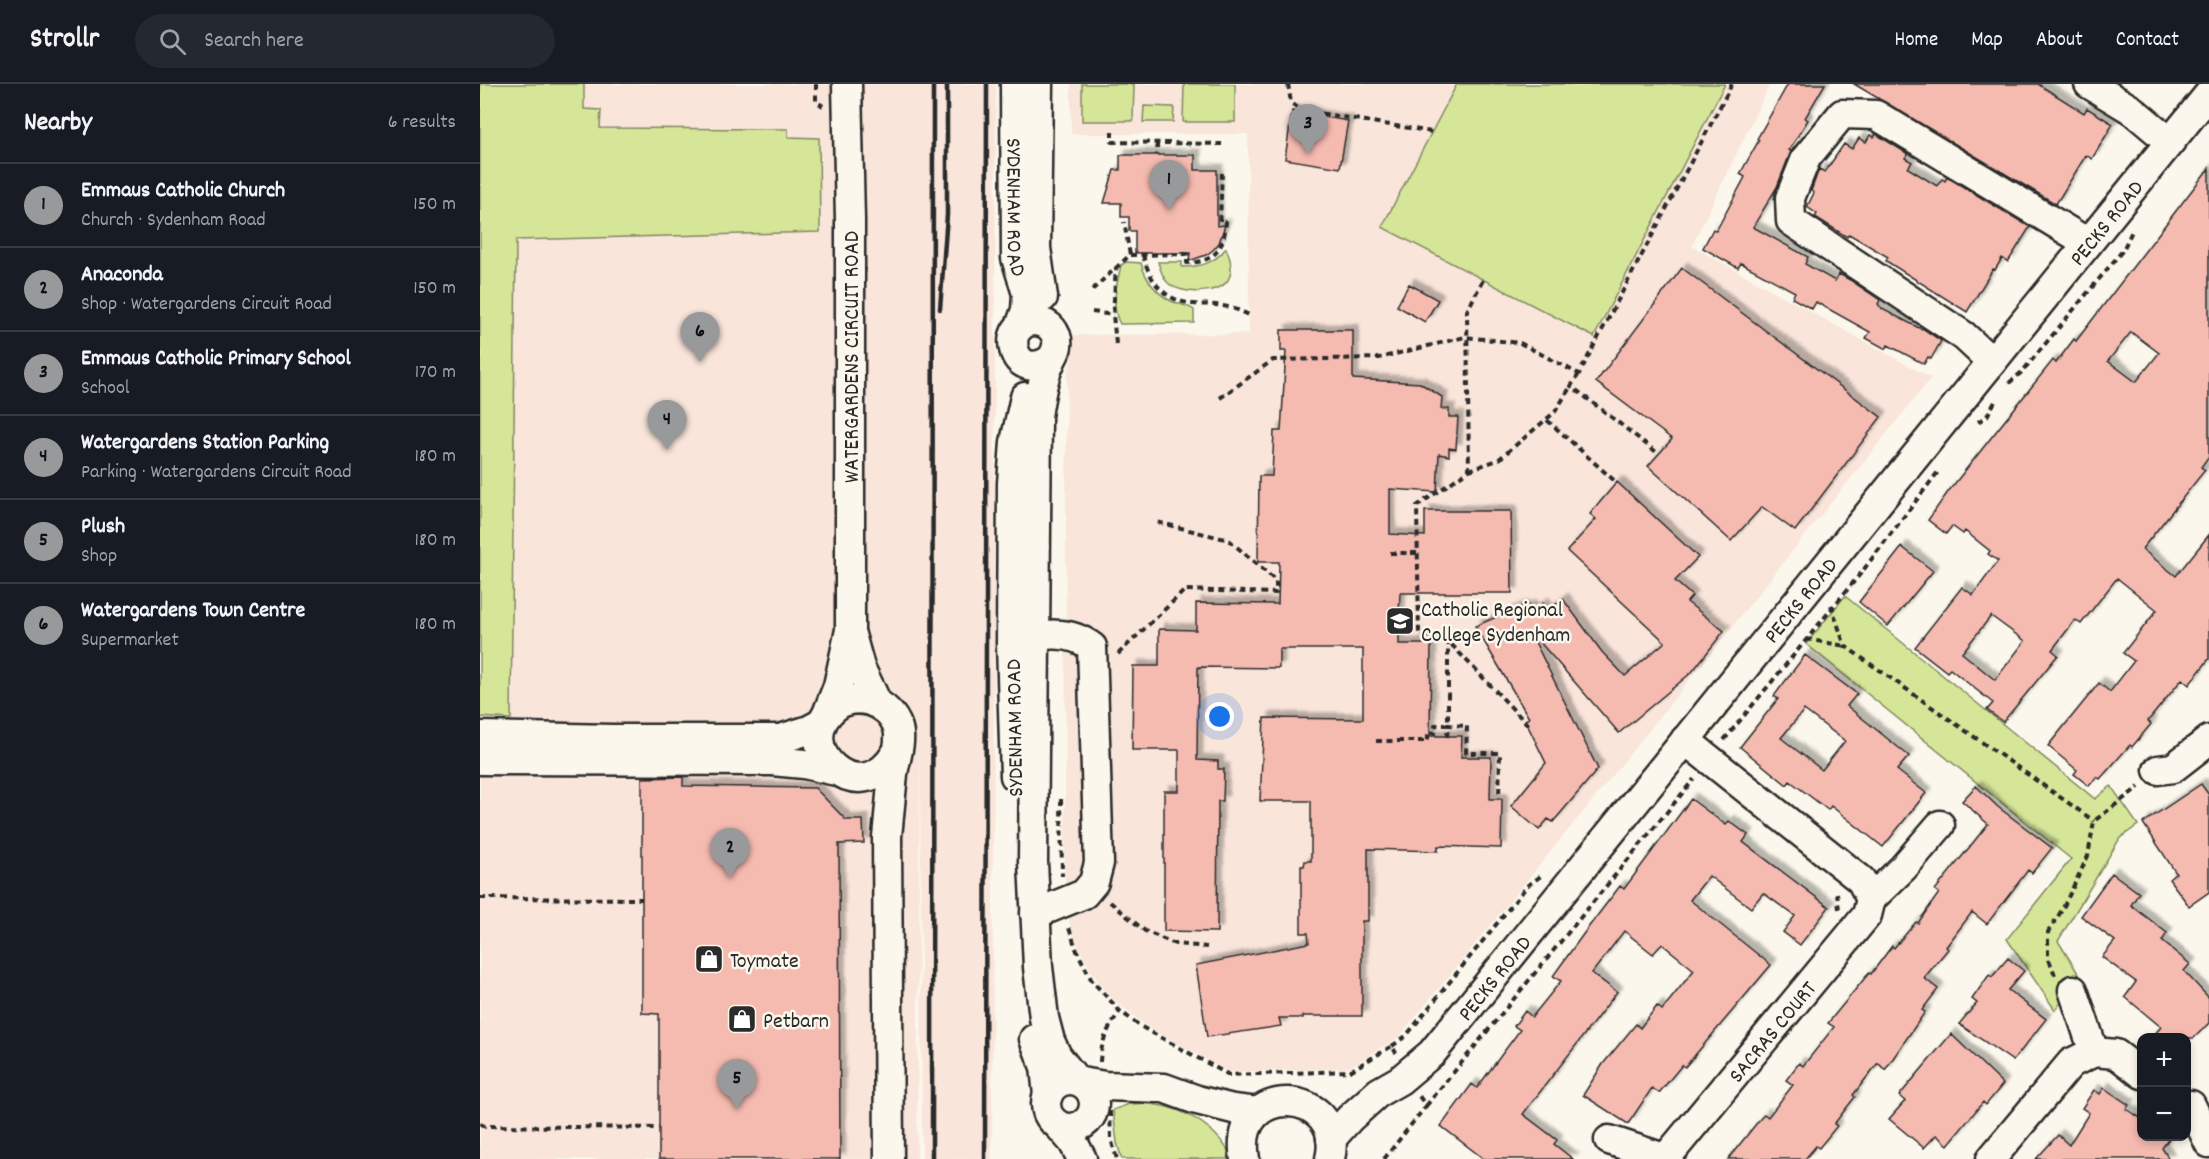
<!DOCTYPE html>
<html lang="en">
<head>
<meta charset="utf-8">
<style>
  :root { --surface:#171b24; --page:#242831; --text:#f1f3f6; --muted:#9ea1a6; --line:#363941; --accent:#98999b }
  body { margin:0; font-family:Dekko,sans-serif; background:var(--page); color:var(--text) }
  .controls { position:absolute; right:18px; bottom:18px; display:grid; overflow:hidden; border-radius:12px; box-shadow:0 3px 9px #0003 }
  .controls button { width:54px; height:54px; display:grid; place-items:center; padding:0; border:0; border-bottom:2px solid var(--line); background:var(--surface); color:var(--text); font:30px sans-serif }
  .you { position:absolute; left:740px; top:633px; width:21px; height:21px; margin:-15px; border:4px solid #fff; border-radius:50%; background:#1a73e8; box-shadow:0 0 0 9px #1a73e833 }
  .badge { display:grid; place-items:center; width:39px; height:39px; border-radius:50%; background:var(--accent); color:#111; font-size:20px; font-weight:700 }
  .pin { position:absolute; translate:-50% -50px; filter:drop-shadow(0 2px 3px #0008) }
  .pin::after { content:''; position:absolute; top:32px; width:21px; height:18px; background:inherit; clip-path:polygon(0 0,100% 0,50% 100%) }
  .list { margin:0; padding:0; list-style:none }
  h2 { display:flex; justify-content:space-between; align-items:center; height:78px; margin:0; padding:0 24px; font-size:26px }
  h2 small { font-size:20px; font-weight:400; color:var(--muted) }
  .list li { display:grid; grid-template-columns:39px 1fr auto; gap:18px; align-items:center; box-sizing:border-box; height:84px; padding:0 24px; border-top:2px solid var(--line) }
  .list b { display:block; font-size:22px; white-space:nowrap }
  .list p { margin:0; font-size:20px; white-space:nowrap; color:var(--muted) }
  .list em { font-size:20px; font-style:normal; color:var(--muted) }
  .icon { flex:none; width:33px; height:33px; fill:none; stroke:currentColor; stroke-width:2; stroke-linecap:round; stroke-linejoin:round }
  .map { position:relative; flex:none; width:1729px; height:1075px; overflow:hidden }
  header { display:flex; align-items:center; gap:36px; box-sizing:border-box; height:84px; padding:0 30px; background:var(--surface); border-bottom:2px solid var(--line) }
  header strong { font-size:28px }
  nav { display:flex; gap:33px; margin-inline-start:auto; font-size:21px }
  .search { width:420px; height:54px; background:var(--page); display:flex; align-items:center; gap:15px; box-sizing:border-box; padding:0 21px; border-radius:33px; color:var(--muted); font-size:22px }
  main { display:flex }
  aside { flex:1; background:var(--surface) }
  .map>svg:first-child { display:block }
  .built { fill:#f9e5da }
  .green { fill:#d6e699; stroke:#808862; stroke-width:1.5 }
  .building { fill:#f5bab0; stroke:#2b2b2b; stroke-width:1.5; fill-rule:evenodd; filter:url(#shadow) }
  .lines { fill:none; stroke-linecap:round; stroke-linejoin:round }
  .minor-casing { stroke:#2b2b2b; stroke-width:33 }
  .path { stroke:#2b2b2b; stroke-width:4; stroke-dasharray:6 4.5; stroke-linecap:butt }
  .minor { stroke:#fbf7ec; stroke-width:28 }
  .rail { stroke:#2b2b2b; stroke-width:4.5 }
  .labels { text-anchor:middle; stroke-width:5; stroke-linejoin:round; paint-order:stroke }
  .street-label { font-size:22px; fill:#2b2b2b; stroke:#fbf7ec }
  .poi-label { font-size:22px; fill:#2b2b2b; stroke:#fbf7ec; text-anchor:start }
</style>
</head>
<body>
<header>
<strong>Strollr</strong>
<div class="search"><svg class="icon" aria-label="search" viewBox="0 0 24 24"><circle cx="10" cy="10" r="6"/><path d="M15 15l6 6"/></svg>Search here</div>
<nav><a>Home</a><a>Map</a><a>About</a><a>Contact</a></nav>
</header>
<main>
<aside>
<h2>Nearby<small>6 results</small></h2>
<ul class="list">
<li><span class="badge">1</span><div><b>Emmaus Catholic Church</b><p>Church · Sydenham Road</p></div><em>150 m</em></li>
<li><span class="badge">2</span><div><b>Anaconda</b><p>Shop · Watergardens Circuit Road</p></div><em>150 m</em></li>
<li><span class="badge">3</span><div><b>Emmaus Catholic Primary School</b><p>School</p></div><em>170 m</em></li>
<li><span class="badge">4</span><div><b>Watergardens Station Parking</b><p>Parking · Watergardens Circuit Road</p></div><em>180 m</em></li>
<li><span class="badge">5</span><div><b>Plush</b><p>Shop</p></div><em>180 m</em></li>
<li><span class="badge">6</span><div><b>Watergardens Town Centre</b><p>Supermarket</p></div><em>180 m</em></li>
</ul>
</aside>
<div class="map">
<svg width="1729" height="1075" viewBox="0 0 1729 1075">
  <defs>
    <filter id="shadow"><feDropShadow dx="5.5" dy="-5.5" stdDeviation="1.5" flood-color="#0004"/></filter>
  </defs>
  <rect width="100%" height="100%" fill="#fbf7ec"/>
  <filter id="ink" filterUnits="userSpaceOnUse"><feTurbulence type="fractalNoise" baseFrequency=".0167" numOctaves="2"/><feDisplacementMap in="SourceGraphic" scale="12" xChannelSelector="R" yChannelSelector="G"/><feConvolveMatrix kernelMatrix="1 2 1 2 8 2 1 2 1" color-interpolation-filters="sRGB"/></filter>
  <g filter="url(#ink)">
    <path class="built" d="M 0,0 L 516,0 L 512,1075 L 442,1075 L 440,650 L 437,1075 L 0,1075 Z
      M 591,0 L 1290,0 L 1212,162 L 1451,294 L 1134,690 L 919,953 L 868,984 L 748,988 L 669,944 L 628,911 L 611,887 L 597,860 L 588,833 L 585,802 L 586,429 L 587,291 L 592,274 L 592,251 L 769,250 L 768,50 L 591,50 Z"/>
    <path class="green" d="M 0,0 L 104,0 L 104,25 L 121,26 L 120,44 L 308,45 L 308,53 L 339,54 L 340,148 L 36,156 L 31,635 L 0,633 Z
      M 602,0 L 654,0 L 653,37 L 602,37 Z
      M 704,0 L 755,0 L 755,38 L 703,38 Z
      M 977,0 L 1245,0 L 1114,253 L 902,143 Z
      M 664,22 L 694,23 L 693,38 L 663,38 Z
      M 746,164 C 750,173 754,186 748,196 C 739,211 701,211 688,199 C 683,194 680,185 678,178 L 702,178 L 702,183 C 721,183 735,179 746,164 Z
      M 646,178 L 661,179 C 665,195 676,209 691,217 C 698,220 707,221 714,226 L 714,239 L 640,240 C 630,221 637,201 641,181 Z
      M 1365,512 L 1615,715 L 1631,702 L 1658,741 L 1640,754 L 1578,857 L 1601,894 L 1575,926 L 1527,855 L 1591,775 L 1326,560 Z
      M 649,1020 C 691,1016 733,1036 753,1075 L 642,1075 L 637,1059 L 633,1026 Z"/>
    <path class="building" d="M 1308,0 L 1345,0 L 1325,34 L 1328,36 L 1309,66 L 1311,67 L 1297,103 L 1273,143 L 1328,173 L 1325,180 L 1355,197 L 1359,190 L 1370,196 L 1400,216 L 1398,220 L 1402,225 L 1441,245 L 1442,244 L 1461,257 L 1451,275 L 1448,273 L 1444,280 L 1408,261 L 1406,265 L 1386,254 L 1390,248 L 1336,218 L 1332,225 L 1312,214 L 1315,208 L 1261,179 L 1258,184 L 1223,164 L 1233,145 L 1236,147 L 1265,93 L 1260,90 L 1279,56 L 1277,55 Z
      M 1374,0 L 1558,0 L 1604,29 L 1607,24 L 1633,40 L 1612,75 L 1606,71 L 1576,120 Z
      M 812,27 L 868,37 L 860,84 L 805,75 Z
      M 1396,50 L 1428,70 L 1425,74 L 1432,78 L 1428,84 L 1457,102 L 1462,95 L 1465,97 L 1467,93 L 1550,143 L 1528,178 L 1522,174 L 1515,186 L 1513,185 L 1487,228 L 1406,177 L 1408,173 L 1369,150 L 1367,153 L 1337,134 L 1335,133 L 1337,130 L 1327,123 L 1334,109 L 1331,107 L 1339,85 L 1345,88 L 1364,60 L 1372,65 L 1379,54 L 1386,58 L 1390,51 L 1394,53 Z
      M 640,71 L 715,71 L 715,86 L 737,86 L 737,142 L 745,141 L 739,159 L 733,166 L 726,171 L 709,177 L 710,169 L 655,169 L 655,147 L 649,147 L 649,133 L 641,133 L 641,119 L 624,119 L 634,86 L 640,86 Z
      M 1729,84 L 1729,372 L 1721,383 L 1725,386 L 1662,465 L 1696,492 L 1729,451 L 1729,575 L 1709,601 L 1702,595 L 1668,637 L 1671,640 L 1652,663 L 1650,661 L 1620,695 L 1617,693 L 1609,702 L 1594,690 L 1597,686 L 1568,662 L 1619,599 L 1630,608 L 1654,577 L 1643,569 L 1677,526 L 1637,494 L 1601,540 L 1595,536 L 1572,566 L 1578,571 L 1523,638 L 1507,626 L 1513,619 L 1470,585 L 1467,588 L 1435,563 L 1482,503 L 1493,511 L 1518,477 L 1508,470 L 1510,467 L 1485,447 L 1483,450 L 1472,442 L 1466,450 L 1448,436 L 1468,408 L 1573,276 L 1576,279 L 1594,255 L 1596,257 ZM 1651,248 L 1679,269 L 1656,298 L 1628,277 ZM 1511,532 L 1545,557 L 1515,596 L 1482,569 Z
      M 1202,184 L 1401,333 L 1315,447 L 1282,423 L 1251,457 L 1168,382 L 1192,355 L 1116,298 Z
      M 929,200 L 958,216 L 945,238 L 917,222 Z
      M 801,246 L 873,246 L 873,295 L 940,299 L 962,313 L 961,325 L 969,325 L 969,333 L 978,333 L 976,365 L 969,364 L 969,372 L 959,370 L 957,408 L 910,405 L 910,450 L 945,452 L 945,427 L 1031,427 L 1032,509 L 920,509 L 919,529 L 919,560 L 951,560 L 950,652 L 982,652 L 981,673 L 1011,673 L 1010,715 L 1022,715 L 1021,764 L 958,762 L 958,767 L 888,765 L 888,837 L 882,837 L 882,932 L 823,932 L 823,934 L 799,934 L 801,942 L 727,953 L 716,881 L 829,859 L 828,849 L 821,849 L 821,782 L 824,782 L 825,777 L 831,777 L 831,717 L 780,717 L 784,634 L 883,635 L 883,565 L 799,565 L 799,584 L 718,583 L 717,676 L 738,677 L 738,685 L 744,685 L 743,717 L 738,717 L 737,848 L 684,847 L 684,707 L 699,707 L 699,666 L 652,666 L 653,582 L 679,582 L 679,545 L 716,546 L 716,519 L 798,520 L 799,478 L 778,478 L 779,392 L 792,392 L 794,347 L 801,347 L 806,267 L 801,267 Z
      M 1137,398 L 1218,473 L 1195,497 L 1212,512 L 1207,518 L 1244,547 L 1212,588 L 1139,649 L 1058,556 L 1055,558 L 1118,685 L 1073,738 L 1068,735 L 1059,746 L 1031,722 L 1066,679 L 1045,636 L 1049,634 L 995,542 L 1043,522 L 1045,525 L 1050,521 L 1054,526 L 1063,519 L 1068,526 L 1083,515 L 1122,568 L 1145,592 L 1185,558 L 1087,467 L 1116,435 L 1110,430 Z
      M 1422,463 L 1453,487 L 1408,542 L 1379,518 Z
      M 1325,571 L 1377,610 L 1367,622 L 1429,672 L 1417,686 L 1446,709 L 1403,763 L 1351,722 L 1348,726 L 1310,697 L 1307,701 L 1260,663 L 1298,615 L 1294,612 ZM 1324,626 L 1365,657 L 1342,686 L 1301,654 Z
      M 203,693 L 203,702 L 335,704 L 366,736 L 383,736 L 384,759 L 359,760 L 360,1075 L 179,1075 L 179,930 L 162,929 L 162,694 Z
      M 1721,700 L 1729,711 L 1729,808 L 1709,822 L 1689,795 L 1696,789 L 1663,739 Z
      M 1496,702 L 1518,723 L 1572,764 L 1552,789 L 1548,786 L 1507,840 L 1492,828 L 1466,863 L 1468,865 L 1444,894 L 1458,905 L 1442,926 L 1445,928 L 1405,986 L 1398,979 L 1373,1011 L 1375,1013 L 1354,1040 L 1357,1042 L 1339,1064 L 1336,1062 L 1325,1075 L 1248,1075 L 1284,1030 L 1288,1033 L 1313,1001 L 1306,996 L 1319,979 L 1323,982 L 1354,943 L 1348,939 L 1389,889 L 1391,890 L 1412,862 L 1414,864 L 1436,838 L 1438,839 L 1459,809 L 1455,806 L 1508,740 L 1482,717 Z
      M 1211,715 L 1246,741 L 1249,737 L 1268,751 L 1263,758 L 1349,823 L 1320,861 L 1303,848 L 1315,832 L 1283,809 L 1271,824 L 1229,792 L 1210,816 L 1291,881 L 1205,983 L 1202,981 L 1179,1009 L 1172,1004 L 1148,1040 L 1103,1011 L 1123,980 L 1156,940 L 1160,944 L 1177,922 L 1182,926 L 1214,886 L 1182,860 L 1173,870 L 1144,847 L 1112,889 L 1137,908 L 1043,1030 L 1077,1056 L 1074,1060 L 1093,1075 L 1004,1075 L 961,1042 L 992,1000 L 997,1004 L 1040,946 L 1034,942 L 1045,927 L 1052,933 L 1081,897 L 1073,892 L 1107,845 L 1140,802 L 1144,805 Z
      M 1632,789 L 1659,809 L 1651,821 L 1687,849 L 1682,857 L 1710,880 L 1704,887 L 1729,914 L 1729,939 L 1714,954 L 1671,954 L 1681,943 L 1645,913 L 1656,898 L 1622,873 L 1635,857 L 1601,832 Z
      M 1528,874 L 1544,887 L 1528,906 L 1566,935 L 1533,977 L 1479,940 L 1497,919 L 1492,915 L 1509,891 L 1512,893 Z
      M 1471,950 L 1523,1000 L 1506,1021 L 1503,1018 L 1468,1061 L 1456,1051 L 1444,1064 L 1409,1035 L 1425,1017 L 1419,1012 Z
      M 1624,1004 L 1649,1021 L 1646,1025 L 1662,1035 L 1662,1053 L 1690,1053 L 1682,1064 L 1689,1075 L 1556,1075 L 1578,1051 L 1589,1061 L 1609,1029 L 1602,1024 L 1614,1006 L 1620,1010 Z"/>
    <g class="lines">
      <g class="minor-casing">
        <g id="minor">
          <path id="s1" d="M 535,0 L 536,174 L 547,210 L 546,226 L 540,243"/>
          <path d="M 558,0 L 556,164 L 563,213"/>
          <path d="M 1609,0 L 1652,26 L 1690,58"/>
          <path d="M 570,276 C 531,301 518,236 556,237 C 562,238 568,240 572,245 C 576,250 578,256 577,262 C 576,269 572,273 570,279 C 562,295 560,315 557,332 L 553,778 L 558,883 L 564,934 L 570,957 L 577,972 L 596,996"/>
          <path d="M 1512,278 L 1484,252 L 1311,137 L 1310,114 L 1326,74 L 1362,30 L 1396,31 L 1608,159"/>
          <path d="M 371,551 L 380,583 L 397,619"/>
          <path d="M 536,557 C 563,550 589,545 612,563 L 619,779 L 614,798 L 604,810 L 555,830"/>
          <path d="M 347,630 L 358,602 L 370,546 L 370,136 L 367,0"/>
          <path d="M 0,652 L 133,655 L 300,655 L 329,646 L 342,639"/>
          <path d="M 0,676 L 292,677 L 324,680 L 356,687"/>
          <path d="M 1678,686 L 1693,684 L 1729,656"/>
          <path d="M 535,692 L 531,559 L 532,399 L 535,358 L 545,313"/>
          <path d="M 1391,815 L 1423,784 L 1460,741"/>
          <path d="M 1593,906 L 1614,968"/>
          <path d="M 554,955 L 565,983 L 568,1011"/>
          <circle cx="590" cy="1020" r="24"/>
          <path d="M 601,998 L 625,1002 L 684,1004 L 717,1016 L 753,1025 L 778,1028"/>
          <path d="M 1711,1021 L 1729,1059"/>
          <path d="M 579,1042 L 593,1058 L 602,1075"/>
          <path id="s2" d="M 851,1055 L 870,1034 L 899,1008 L 920,996 L 952,969 L 1729,10"/>
          <path d="M 1129,1056 L 1187,1075"/>
          <path id="s3" d="M 1186,1074 L 1387,831 L 1391,815 L 1381,796 L 1205,656"/>
          <path d="M 409,1075 L 407,753 C 409,732 411,711 413,690 C 415,676 422,658 418,644 C 414,631 403,621 390,617 C 378,614 365,615 355,623 C 307,662 380,731 416,669"/>
          <path d="M 765,1075 C 751,995 867,1003 850,1075"/>
          <path d="M 1511,1075 L 1591,979 L 1614,968 L 1636,970 L 1662,990"/>
        </g>
      </g>
      <path class="path" d="M 336,0 L 336,17 L 343,22
        M 808,0 L 811,19 L 821,26 L 952,48
        M 632,47 L 632,58 L 742,60
        M 677,59 L 677,71
        M 650,171 L 707,170 L 707,179 C 735,178 744,165 746,138 L 740,137 L 742,88
        M 663,171 C 670,198 684,217 714,220 C 723,221 733,220 742,222 C 752,223 761,227 769,231
        M 1003,196 L 987,227 L 989,386 L 937,422 L 939,550 L 968,557 L 1048,641
        M 612,206 L 650,171 L 644,138
        M 612,228 L 633,231
        M 636,260 L 633,231 L 636,183
        M 1099,290 L 1091,302 L 1179,370
        M 1529,299 L 1542,288 L 1643,166 L 1652,147
        M 740,314 L 793,276 L 899,274 L 985,253 L 1040,259 L 1099,290 L 1252,0
        M 1067,336 L 1137,399
        M 1498,338 L 1507,332 L 1517,314
        M 989,386 L 1018,376 L 1075,328 L 1091,302
        M 910,469 L 937,469
        M 1351,521 L 1365,562 L 1614,737
        M 1326,555 L 1365,562
        M 638,570 L 705,506 L 796,509 L 796,497 L 749,456 L 677,438
        M 967,653 L 968,641 L 987,642 L 986,669 L 1020,669 L 1019,715
        M 1244,656 L 1381,489 L 1458,388
        M 896,657 L 948,657 L 948,648 L 955,649 L 955,641 L 968,641 L 968,558
        M 581,715 L 582,792
        M 1357,809 L 1359,825
        M 0,814 L 162,815
        M 630,818 L 665,847 L 695,860 L 727,863
        M 589,844 L 597,867 L 612,897 L 640,927 L 660,942 L 749,991 L 870,987 L 912,962 L 916,969
        M 1575,891 L 1568,873 L 1568,848 L 1582,826 L 1608,772 L 1614,737 L 1659,703
        M 912,962 L 926,952 L 1048,801 L 1061,792
        M 620,978 C 621,957 628,944 640,927
        M 946,1022 L 1214,695
        M 630,1027 L 631,1055 L 637,1075
        M 0,1040 L 5,1042 L 179,1044
        M 904,1075 L 946,1022 L 939,1012"/>
      <use href="#minor" class="minor"/>
      <path class="rail" d="M 460,225 L 467,131 L 467,0
        M 452,1075 L 453,0
        M 505,1075 L 507,0"/>
    </g>
  </g>
  <defs>
    <g id="school-square" transform="scale(1.5)"><rect x="-9" y="-9" width="18" height="18" rx="4" fill="#2b2b2b" stroke="#fbf7ec"/><path d="M0-5L7-2L0 1L-7-2ZM-4 1L0 2.5L4 1V4Q0 6-4 4Z" fill="#fff"/></g>
    <g id="shop-square" transform="scale(1.5)"><rect x="-9" y="-9" width="18" height="18" rx="4" fill="#2b2b2b" stroke="#fbf7ec"/><path d="M-5-2.5h2.3a2.7 3.5 0 0 1 5.4 0H5L5.5 6h-11ZM-1.5-2.5h3a1.5 2.3 0 0 0-3 0Z" fill="#fff"/></g>
  </defs>
  <g fill-rule="evenodd">
    <use href="#school-square" x="920" y="537"/>
    <use href="#shop-square" x="229" y="875"/>
    <use href="#shop-square" x="262" y="935"/>
  </g>
  <g class="labels">
    <g class="street-label">
      <text dy="8" stroke="none"><textPath href="#s1" startOffset="123">SYDENHAM ROAD</textPath></text>
      <text dy="8" stroke="none"><textPath href="#s2" startOffset="1203">PECKS ROAD</textPath></text>
      <text transform="translate(370 273) rotate(-90)" y="8">WATERGARDENS CIRCUIT ROAD</text>
      <text dy="8" stroke="none"><textPath href="#s2" startOffset="717">PECKS ROAD</textPath></text>
      <text transform="translate(533 644) rotate(-91)" y="8">SYDENHAM ROAD</text>
      <text dy="8" stroke="none"><textPath href="#s2" startOffset="231">PECKS ROAD</textPath></text>
      <text dy="8" stroke="none"><textPath href="#s3" startOffset="165">SACRAS COURT</textPath></text>
    </g>
    <g class="poi-label">
      <text x="941" y="532">Catholic Regional<tspan x="941" dy="25">College Sydenham</tspan></text>
      <text x="250" y="883">Toymate</text>
      <text x="283" y="943">Petbarn</text>
    </g>
  </g>
</svg>
<div class="controls">
<button>+</button>
<button>−</button>
</div>
<div class="you"></div>
<div class="pin badge" style="left:689px;top:126px">1</div>
<div class="pin badge" style="left:250px;top:794px">2</div>
<div class="pin badge" style="left:828px;top:70px">3</div>
<div class="pin badge" style="left:187px;top:366px">4</div>
<div class="pin badge" style="left:257px;top:1025px">5</div>
<div class="pin badge" style="left:220px;top:278px">6</div>
</div>
</main>
</body>
</html>
